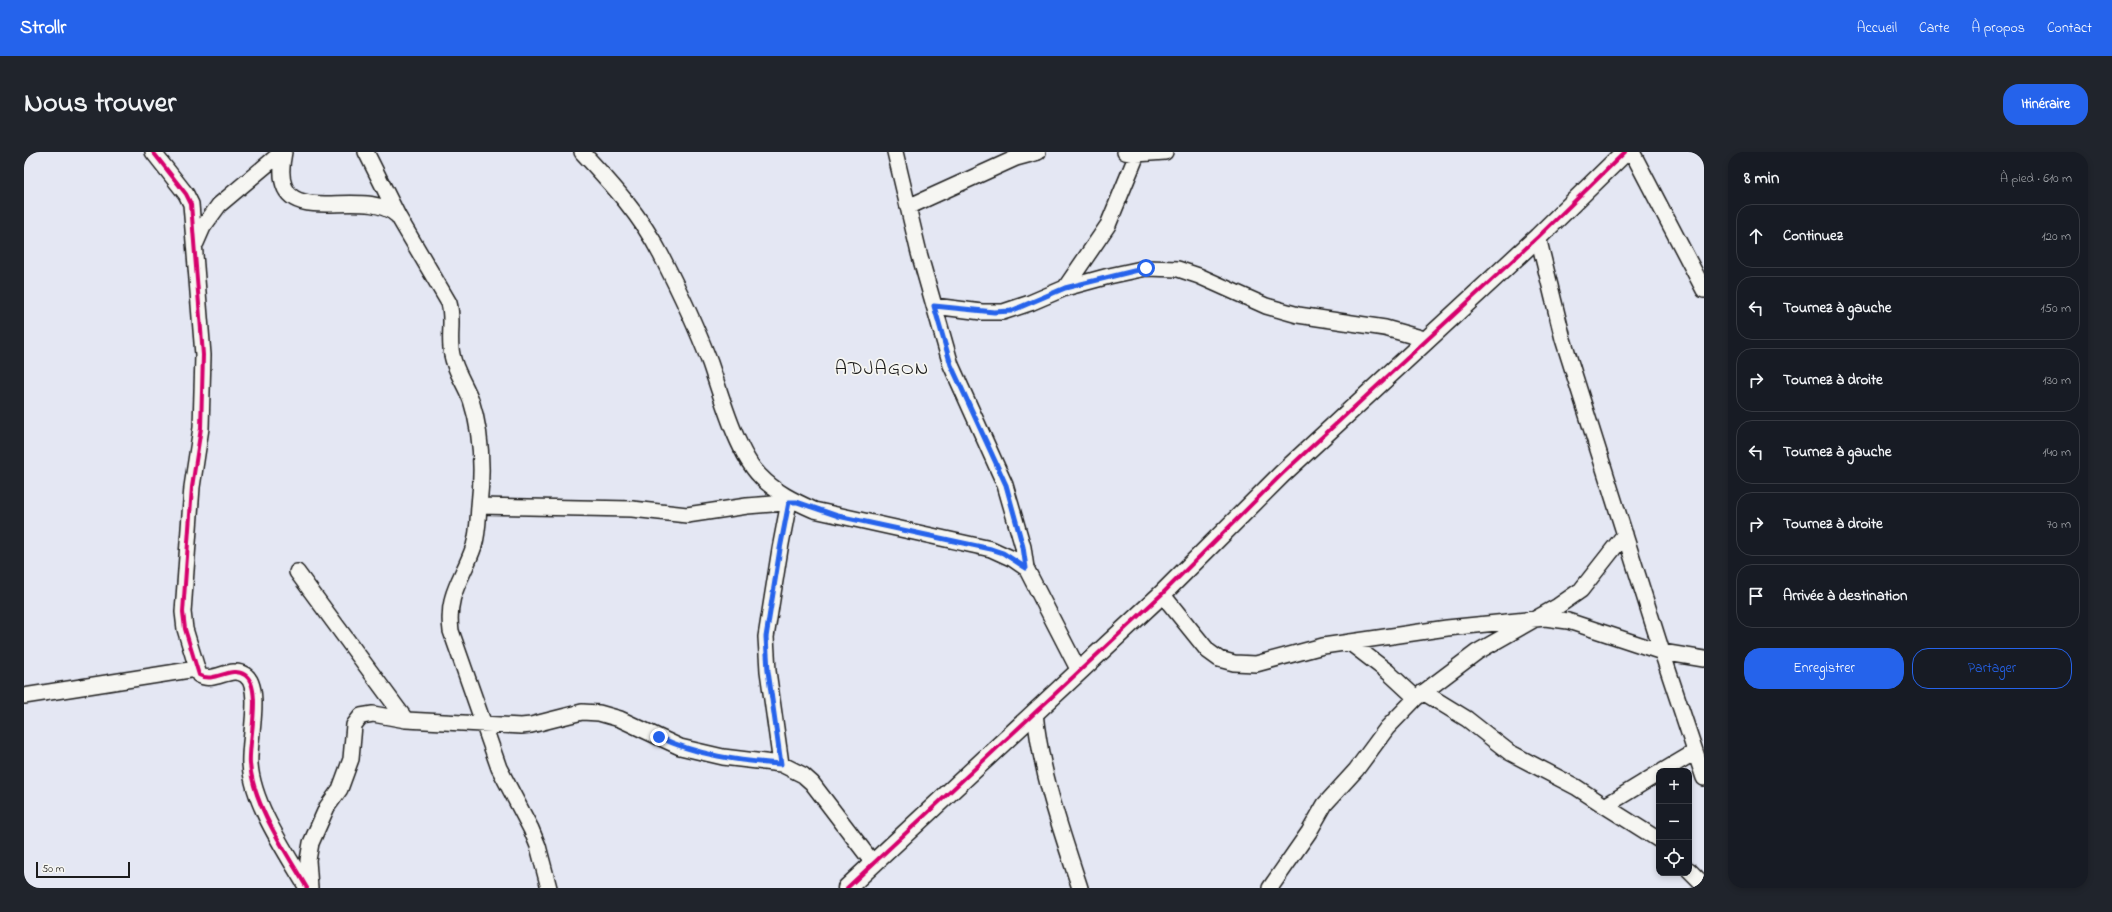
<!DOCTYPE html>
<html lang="fr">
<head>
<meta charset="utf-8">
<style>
  :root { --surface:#171b24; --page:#20242c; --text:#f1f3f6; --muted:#9ea1a6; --line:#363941; --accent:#2563eb }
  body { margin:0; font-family:"Indie Flower",sans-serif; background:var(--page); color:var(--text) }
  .controls { position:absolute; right:12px; bottom:12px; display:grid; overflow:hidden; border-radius:8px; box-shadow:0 2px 6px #0003 }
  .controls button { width:36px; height:36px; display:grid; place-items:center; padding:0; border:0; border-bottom:1px solid var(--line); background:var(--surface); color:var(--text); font:20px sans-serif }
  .scale { position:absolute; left:12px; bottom:10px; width:94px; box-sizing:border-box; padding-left:4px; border:2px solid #1c1c1c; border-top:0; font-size:11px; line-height:14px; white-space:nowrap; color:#1c1c1c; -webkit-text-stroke:3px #f6f6f2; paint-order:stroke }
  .stop { position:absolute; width:12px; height:12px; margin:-9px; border:3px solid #2563eb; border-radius:50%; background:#fff }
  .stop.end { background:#2563eb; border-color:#fff; box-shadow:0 1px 4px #0008 }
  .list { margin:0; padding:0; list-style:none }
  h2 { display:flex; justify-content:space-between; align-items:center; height:52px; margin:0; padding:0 16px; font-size:17px }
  h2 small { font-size:13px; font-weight:400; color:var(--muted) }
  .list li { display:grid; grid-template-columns:26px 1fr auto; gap:12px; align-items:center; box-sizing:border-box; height:64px; margin:0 8px 8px; padding:0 8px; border:1px solid var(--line); border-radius:16px }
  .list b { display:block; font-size:15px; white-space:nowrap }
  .list em { font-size:13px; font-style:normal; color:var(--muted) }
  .actions { display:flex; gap:8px; padding:12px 16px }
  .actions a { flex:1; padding:9px 0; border:1px solid var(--accent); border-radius:16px; text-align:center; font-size:14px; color:var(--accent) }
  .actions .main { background:var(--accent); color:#fff }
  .icon { flex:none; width:22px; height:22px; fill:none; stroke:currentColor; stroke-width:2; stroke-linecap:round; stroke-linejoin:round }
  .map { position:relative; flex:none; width:1680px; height:736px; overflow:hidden; border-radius:16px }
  header { display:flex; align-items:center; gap:24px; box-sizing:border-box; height:56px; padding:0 20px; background:var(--accent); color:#fff }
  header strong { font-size:19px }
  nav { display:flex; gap:22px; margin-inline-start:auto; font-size:14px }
  .intro { display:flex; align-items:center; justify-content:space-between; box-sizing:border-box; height:96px; padding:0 24px }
  h1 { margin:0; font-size:28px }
  .button { padding:10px 18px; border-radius:16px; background:var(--accent); color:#fff; font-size:14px; font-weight:700 }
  main { display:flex; gap:24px; padding:0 24px }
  aside { flex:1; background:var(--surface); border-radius:16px; box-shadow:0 2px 6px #0003 }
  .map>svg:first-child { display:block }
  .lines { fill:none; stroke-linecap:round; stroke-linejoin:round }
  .minor-casing { stroke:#1c1c1c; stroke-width:18 }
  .tertiary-casing { stroke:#1c1c1c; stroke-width:21 }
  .minor { stroke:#f6f6f2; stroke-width:15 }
  .tertiary { stroke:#f6f6f2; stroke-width:18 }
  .cycleway-casing { stroke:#f6f6f2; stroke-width:6 }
  .cycleway { stroke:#d6006c; stroke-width:4 }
  .route { stroke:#2563eb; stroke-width:5 }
  .labels { text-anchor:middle; stroke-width:3.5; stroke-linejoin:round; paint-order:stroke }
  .quarter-label { font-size:20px; letter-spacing:1px; fill:#1c1c1c; stroke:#f6f6f2 }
</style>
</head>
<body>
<header>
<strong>Strollr</strong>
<nav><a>Accueil</a><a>Carte</a><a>À propos</a><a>Contact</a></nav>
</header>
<div class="intro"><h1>Nous trouver</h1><a class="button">Itinéraire</a></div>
<main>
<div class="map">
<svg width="1680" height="736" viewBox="0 0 1680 736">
  <rect width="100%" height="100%" fill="#e4e7f3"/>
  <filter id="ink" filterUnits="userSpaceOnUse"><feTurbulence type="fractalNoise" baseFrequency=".025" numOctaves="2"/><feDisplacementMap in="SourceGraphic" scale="8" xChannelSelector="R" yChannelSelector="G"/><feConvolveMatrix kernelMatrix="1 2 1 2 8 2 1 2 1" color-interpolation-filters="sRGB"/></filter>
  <g filter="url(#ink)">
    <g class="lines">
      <g class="minor-casing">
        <path id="minor" d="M 129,0 L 162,42 L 167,52 L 179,203 L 177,276 L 168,335 L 159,460 L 161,477 L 175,523 C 191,532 206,513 221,523 C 239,535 224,591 226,612 C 229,653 262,700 283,736
          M 260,0 C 242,88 337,29 374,64
          M 342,0 L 374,64 L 425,151 C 430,168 424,185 428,203 C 431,219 441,232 447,248 C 458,282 459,318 455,354
          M 558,0 C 588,32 617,64 637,103 C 655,138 672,174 686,211 C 697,243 713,301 736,324 C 751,340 770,349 790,358 L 967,397 L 989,407 L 1002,416
          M 871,0 L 895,101 L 927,213 L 981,333 L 999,395 L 1002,416 L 1055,519
          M 1101,0 L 1112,2 L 1141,0
          M 1608,0 L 1680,138
          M 884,55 L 992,6 L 1014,0
          M 1514,85 L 1539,187 L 1638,500 L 1680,626
          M 172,91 L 179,75 L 195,53 L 258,0
          M 1041,136 L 1084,73 L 1114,0
          M 910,154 L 958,160 L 979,160 L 1006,151 L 1041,136 L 1085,124 L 1122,116 L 1154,117 L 1175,124 L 1242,154 L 1274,163 L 1361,176 L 1404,188
          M 273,420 L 382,568
          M 1138,442 L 1184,499 L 1195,507 L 1210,511 L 1232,512 L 1299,494 L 1423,476 L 1521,466 L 1544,469 L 1638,500 L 1680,507
          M 1325,490 L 1364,520 L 1392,546
          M 1399,540 L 1443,567 L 1485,600 L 1552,635 L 1581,654 L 1635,621
          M 0,544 L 172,517
          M 1011,561 C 1017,622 1037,678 1056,736
          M 757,612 L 744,519 L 742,485 L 756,397 L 765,350
          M 1639,619 L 1671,600
          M 1581,654 L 1635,688
          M 1665,718 L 1680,733
          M 286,736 L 284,708 L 287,691 L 303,655 L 316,637 L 327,607 L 330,573 L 337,564 L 349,562 L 382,568 L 497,574 L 507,573 L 558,560 L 575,561 L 596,567 L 656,595 L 699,605 L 757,612 L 779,623 L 788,631 L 849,711
          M 525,736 L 514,694 L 507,677 L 475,616 L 427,479 C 422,441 439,427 450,394 C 454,381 454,367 455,354 L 608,357 L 663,363 L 723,354 L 773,350
          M 1246,736 L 1285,680 L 1301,652 L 1332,618 L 1363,576 L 1392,546 L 1453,500 L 1534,454 L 1557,438 L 1601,382"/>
      </g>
      <g class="tertiary-casing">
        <path id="tertiary" d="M 823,736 L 1138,442 L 1258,322 L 1514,85 L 1601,0"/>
      </g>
      <use href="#minor" class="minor"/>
      <use href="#tertiary" class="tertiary"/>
      <g class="cycleway-casing">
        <path id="cycleway" d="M 129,0 L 162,42 L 167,52 L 179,203 L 177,276 L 168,335 L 159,460 L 161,477 L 175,523 C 191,532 206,513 221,523 C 239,535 224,591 226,612 C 229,653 262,700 283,736
          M 823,736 L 1138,442 L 1258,322 L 1514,85 L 1601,0"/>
      </g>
      <use href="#cycleway" class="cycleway"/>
    </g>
  </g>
  <g class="lines" filter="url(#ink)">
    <path class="route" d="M 635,585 C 672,603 715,609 757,612 L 744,519 L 742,485 L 756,397 L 765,350 L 773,350 L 814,364 L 967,397 L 979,401 L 1002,416 L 999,395 L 982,333 L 927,213 L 910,154 L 970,160 L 987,159 L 1041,136 L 1122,116"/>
  </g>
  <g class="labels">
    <g class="quarter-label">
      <text x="858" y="222">ADJAGON</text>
    </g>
  </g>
</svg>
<div class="controls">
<button>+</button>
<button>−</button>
<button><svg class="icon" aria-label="locate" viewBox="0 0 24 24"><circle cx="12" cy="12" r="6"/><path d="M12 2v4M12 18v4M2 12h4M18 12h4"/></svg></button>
</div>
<div class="scale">50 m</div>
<div class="stop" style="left:1122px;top:116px"></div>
<div class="stop end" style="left:635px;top:585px"></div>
</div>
<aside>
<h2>8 min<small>À pied · 610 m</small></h2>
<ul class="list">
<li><svg class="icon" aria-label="ahead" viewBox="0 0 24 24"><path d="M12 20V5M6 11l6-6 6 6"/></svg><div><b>Continuez</b></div><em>120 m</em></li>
<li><svg class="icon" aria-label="left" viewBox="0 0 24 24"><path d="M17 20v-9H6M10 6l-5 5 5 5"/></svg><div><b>Tournez à gauche</b></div><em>150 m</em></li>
<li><svg class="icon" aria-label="right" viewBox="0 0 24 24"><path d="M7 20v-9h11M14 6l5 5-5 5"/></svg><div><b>Tournez à droite</b></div><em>130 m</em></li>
<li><svg class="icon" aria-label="left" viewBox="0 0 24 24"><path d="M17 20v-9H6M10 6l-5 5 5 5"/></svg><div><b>Tournez à gauche</b></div><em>140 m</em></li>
<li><svg class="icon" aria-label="right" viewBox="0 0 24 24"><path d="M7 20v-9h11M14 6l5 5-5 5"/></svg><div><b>Tournez à droite</b></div><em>70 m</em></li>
<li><svg class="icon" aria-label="arrive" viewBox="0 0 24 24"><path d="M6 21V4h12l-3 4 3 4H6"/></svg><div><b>Arrivée à destination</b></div></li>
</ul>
<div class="actions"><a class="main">Enregistrer</a><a>Partager</a></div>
</aside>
</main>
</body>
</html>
